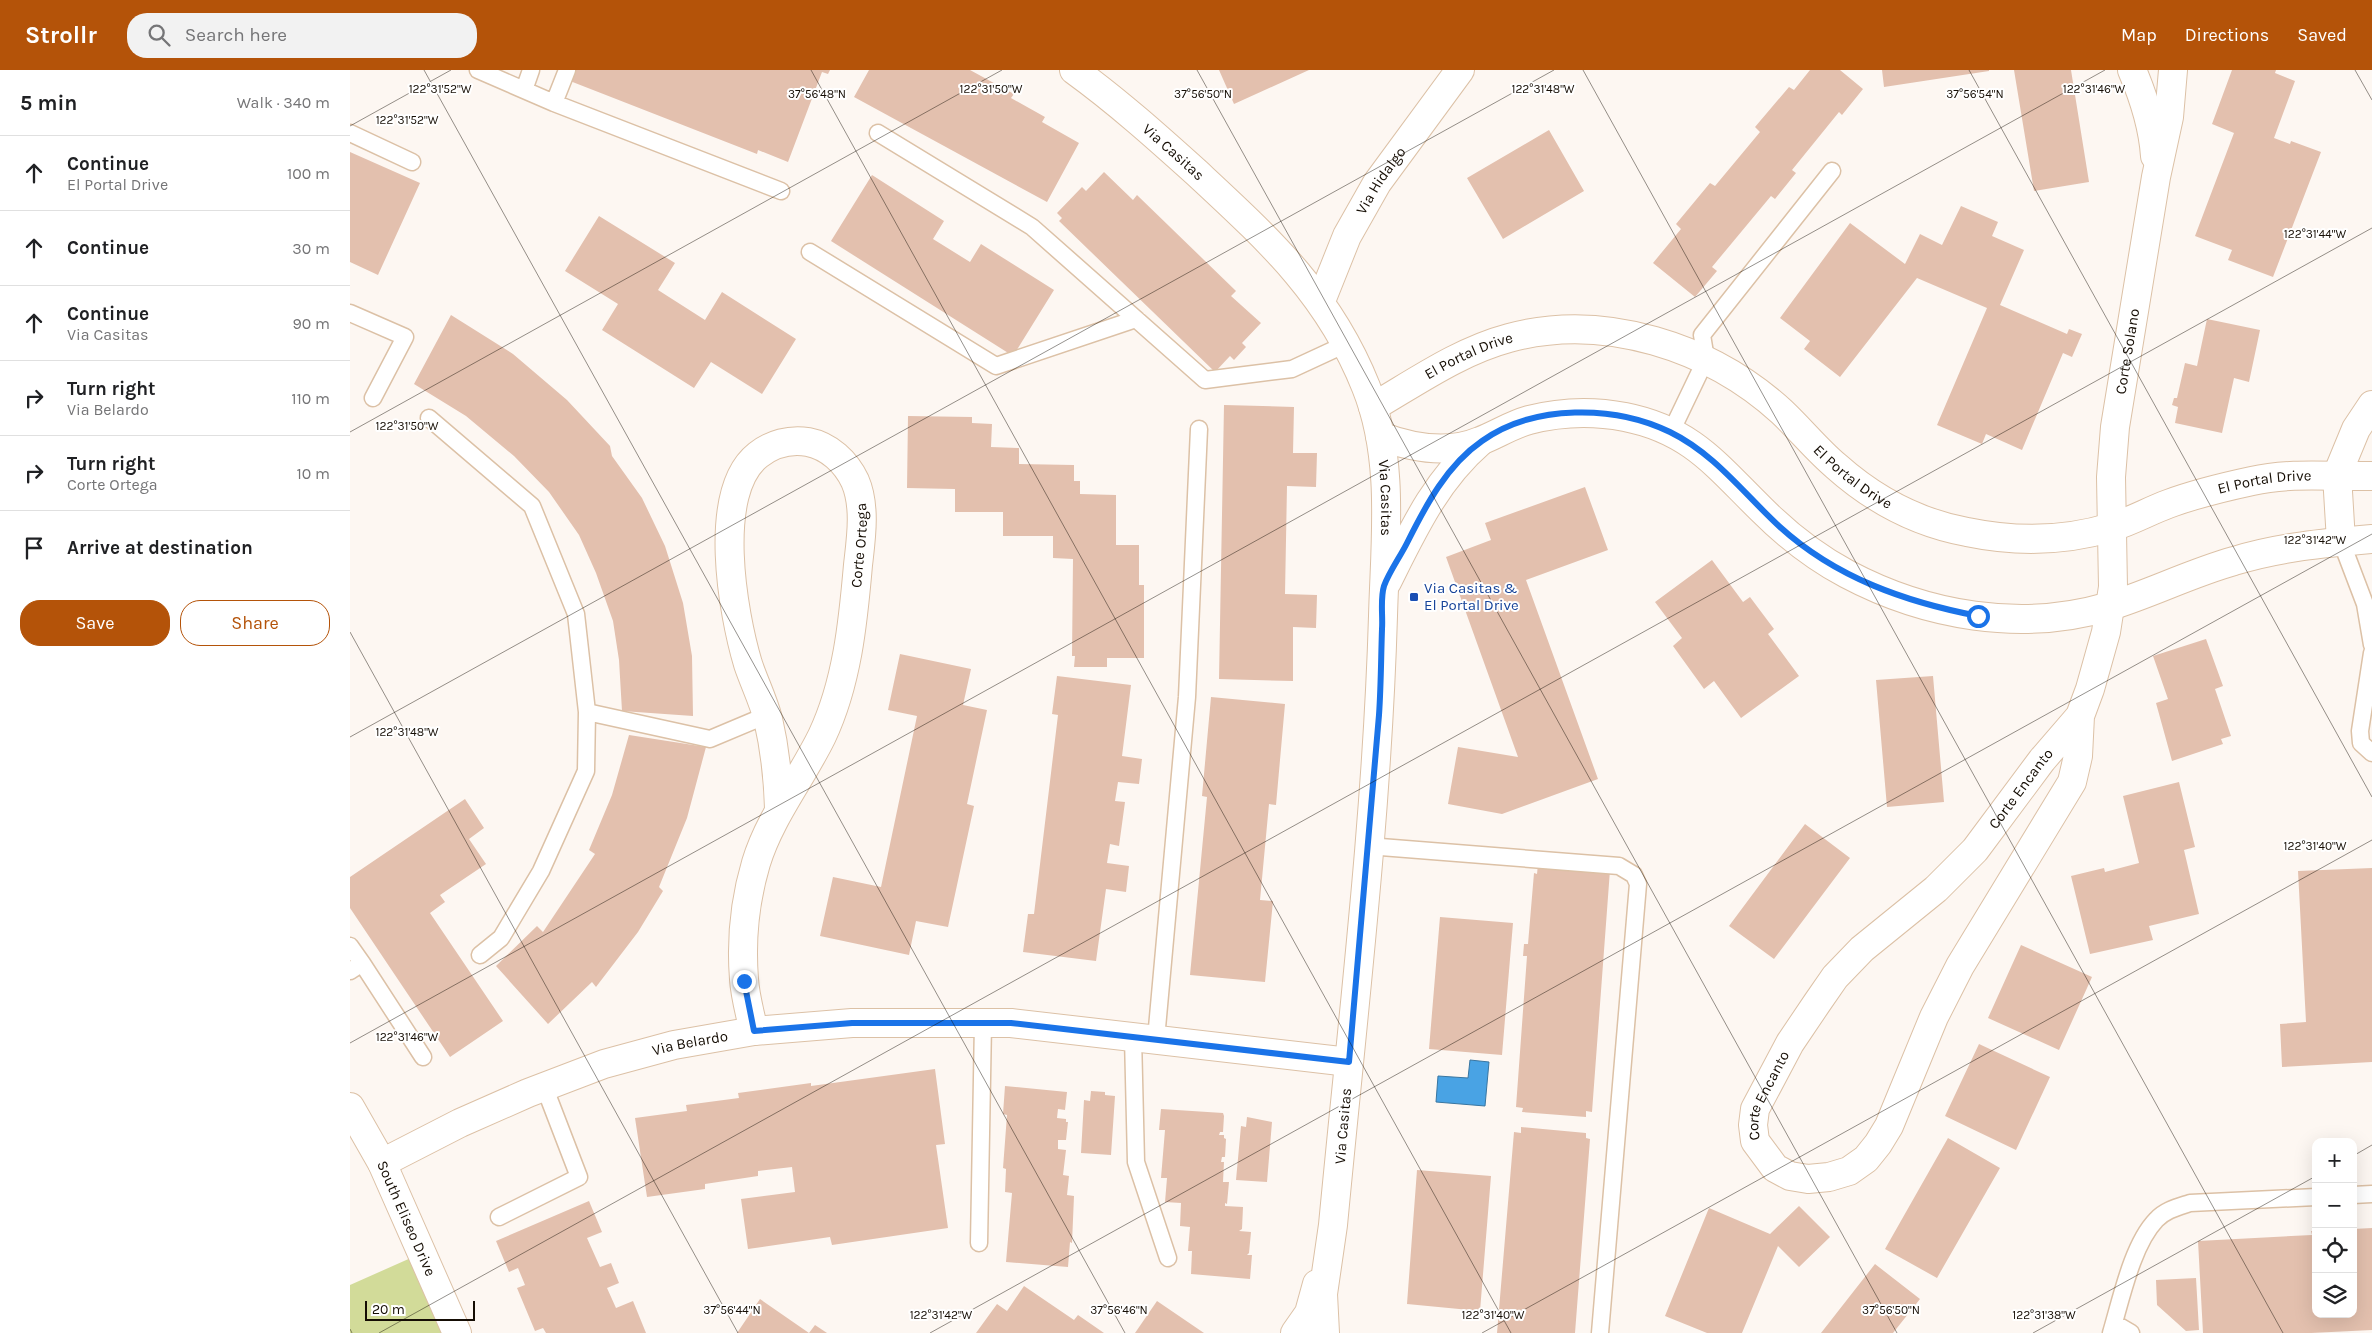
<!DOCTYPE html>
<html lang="en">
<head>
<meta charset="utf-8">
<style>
  :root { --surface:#fff; --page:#f2f2f2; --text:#202124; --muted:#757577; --line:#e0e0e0; --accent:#b45309 }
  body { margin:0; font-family:Karla,sans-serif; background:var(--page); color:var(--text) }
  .controls { position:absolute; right:15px; bottom:15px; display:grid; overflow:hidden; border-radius:10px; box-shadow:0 5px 20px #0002 }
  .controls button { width:45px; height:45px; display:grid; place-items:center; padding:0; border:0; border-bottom:1px solid var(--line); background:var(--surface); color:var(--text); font:25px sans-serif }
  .scale { position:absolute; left:15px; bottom:12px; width:110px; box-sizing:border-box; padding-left:5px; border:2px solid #150d04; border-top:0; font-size:14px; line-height:18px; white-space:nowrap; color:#150d04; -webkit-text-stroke:4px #fff; paint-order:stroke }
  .stop { position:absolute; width:15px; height:15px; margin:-11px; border:4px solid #1a73e8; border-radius:50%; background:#fff }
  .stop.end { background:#1a73e8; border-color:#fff; box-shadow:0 1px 5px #0008 }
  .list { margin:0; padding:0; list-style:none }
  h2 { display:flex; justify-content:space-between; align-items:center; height:65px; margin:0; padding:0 20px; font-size:21px }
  h2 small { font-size:16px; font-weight:400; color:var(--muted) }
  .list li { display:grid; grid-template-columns:32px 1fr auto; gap:15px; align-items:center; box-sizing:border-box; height:75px; padding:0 20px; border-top:1px solid var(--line) }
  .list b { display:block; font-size:19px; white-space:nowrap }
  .list p { margin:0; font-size:16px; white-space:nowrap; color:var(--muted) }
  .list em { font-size:16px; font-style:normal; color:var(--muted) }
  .actions { display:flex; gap:10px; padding:15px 20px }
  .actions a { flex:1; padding:11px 0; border:1px solid var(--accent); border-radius:20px; text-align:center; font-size:18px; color:var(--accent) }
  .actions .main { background:var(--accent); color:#fff }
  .icon { flex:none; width:28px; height:28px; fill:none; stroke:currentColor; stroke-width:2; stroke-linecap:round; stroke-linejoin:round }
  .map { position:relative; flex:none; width:2022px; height:1263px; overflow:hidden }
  header { display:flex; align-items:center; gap:30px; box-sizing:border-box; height:70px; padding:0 25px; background:var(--accent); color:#fff }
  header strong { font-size:24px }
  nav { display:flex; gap:28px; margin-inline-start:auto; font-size:18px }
  .search { width:350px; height:45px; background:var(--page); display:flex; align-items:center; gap:12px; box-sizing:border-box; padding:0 18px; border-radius:20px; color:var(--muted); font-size:19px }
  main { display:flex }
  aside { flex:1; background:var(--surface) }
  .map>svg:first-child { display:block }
  .green { fill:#d2db99 }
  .water { fill:#49a3e4; stroke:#3976a1 }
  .building { fill:#e3c0ae }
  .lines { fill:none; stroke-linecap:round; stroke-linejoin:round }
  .service-casing { stroke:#dcc1a6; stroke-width:19 }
  .minor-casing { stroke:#dcc1a6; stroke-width:30 }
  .service { stroke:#fff; stroke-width:16 }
  .minor { stroke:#fff; stroke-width:28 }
  .route { stroke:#1a73e8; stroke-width:6 }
  .ticks { fill:none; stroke:#150d04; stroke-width:1; stroke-opacity:0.45 }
  .transit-dot { fill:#1a4fb4; stroke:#fff; stroke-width:2 }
  .labels { text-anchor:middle; stroke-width:4; stroke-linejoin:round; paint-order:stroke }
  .street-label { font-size:15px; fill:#150d04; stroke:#fff }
  .transit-label { font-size:15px; fill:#164399; stroke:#fff; text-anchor:start }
  .ticks-label { font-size:12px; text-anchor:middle; fill:#150d04; stroke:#fff; stroke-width:4; stroke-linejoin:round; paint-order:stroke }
</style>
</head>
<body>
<header>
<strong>Strollr</strong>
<div class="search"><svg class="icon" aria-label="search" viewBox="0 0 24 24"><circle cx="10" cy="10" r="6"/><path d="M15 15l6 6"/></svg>Search here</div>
<nav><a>Map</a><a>Directions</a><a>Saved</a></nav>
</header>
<main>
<aside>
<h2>5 min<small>Walk · 340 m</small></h2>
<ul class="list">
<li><svg class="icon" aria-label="ahead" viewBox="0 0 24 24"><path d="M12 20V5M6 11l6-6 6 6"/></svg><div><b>Continue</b><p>El Portal Drive</p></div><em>100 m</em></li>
<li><svg class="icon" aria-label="ahead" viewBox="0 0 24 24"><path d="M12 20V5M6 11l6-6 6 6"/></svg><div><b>Continue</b></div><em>30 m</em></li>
<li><svg class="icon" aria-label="ahead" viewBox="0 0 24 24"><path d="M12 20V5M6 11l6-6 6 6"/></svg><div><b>Continue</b><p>Via Casitas</p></div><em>90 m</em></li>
<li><svg class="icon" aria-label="right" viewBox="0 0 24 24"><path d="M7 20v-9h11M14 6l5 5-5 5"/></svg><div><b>Turn right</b><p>Via Belardo</p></div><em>110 m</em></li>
<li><svg class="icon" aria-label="right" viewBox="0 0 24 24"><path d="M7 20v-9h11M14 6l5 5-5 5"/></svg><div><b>Turn right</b><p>Corte Ortega</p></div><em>10 m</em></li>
<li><svg class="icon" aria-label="arrive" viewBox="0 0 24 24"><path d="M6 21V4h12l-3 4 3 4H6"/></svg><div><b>Arrive at destination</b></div></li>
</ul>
<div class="actions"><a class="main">Save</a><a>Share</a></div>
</aside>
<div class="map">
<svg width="2022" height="1263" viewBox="0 0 2022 1263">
  <rect width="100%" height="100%" fill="#fdf7f2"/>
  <path class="green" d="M 72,1183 L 107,1263 L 0,1263 L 0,1215 Z"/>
  <path class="water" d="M 1120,990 L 1139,992 L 1135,1036 L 1086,1032 L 1088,1006 L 1118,1008 Z"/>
  <path class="building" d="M 225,0 L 480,0 L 478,4 L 472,2 L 438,92 L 408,80 L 407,84 L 220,11 Z
    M 519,0 L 620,0 L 664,24 L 661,28 L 695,47 L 692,52 L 729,73 L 697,132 L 504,27 Z
    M 869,0 L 959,0 L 884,34 Z
    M 1460,0 L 1490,0 L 1513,19 L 1492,45 L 1489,42 L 1442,100 L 1446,103 L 1425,129 L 1421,126 L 1362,197 L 1367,201 L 1345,227 L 1303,193 L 1331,159 L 1326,154 L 1360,113 L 1365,116 L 1410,62 L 1405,57 L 1439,17 L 1444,20 Z
    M 1532,0 L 1639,0 L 1639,1 L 1534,17 Z
    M 1664,0 L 1721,0 L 1739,112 L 1684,121 Z
    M 1882,0 L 1926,0 L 1925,3 L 1945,11 L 1924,68 L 1940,74 L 1941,71 L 1971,82 L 1923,207 L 1878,190 L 1882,180 L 1845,166 L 1884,63 L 1862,54 Z
    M 1199,60 L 1234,121 L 1153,169 L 1117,108 Z
    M 0,82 L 70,113 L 28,205 L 0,192 Z
    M 754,102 L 783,130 L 787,125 L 886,221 L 881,226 L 911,253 L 892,273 L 896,277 L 884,290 L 880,286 L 865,302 L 709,151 L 712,148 L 707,143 L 732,117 L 736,121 Z
    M 522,105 L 594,151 L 583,169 L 620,192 L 631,174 L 704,220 L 663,286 L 481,171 Z
    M 1611,136 L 1648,152 L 1642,166 L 1674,180 L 1650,235 L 1717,264 L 1719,259 L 1732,264 L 1722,287 L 1713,283 L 1672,380 L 1636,364 L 1632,374 L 1587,355 L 1637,238 L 1567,208 L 1490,307 L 1454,279 L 1460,271 L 1430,248 L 1500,153 L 1555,194 L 1570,164 L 1592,175 Z
    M 249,146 L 325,193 L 308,220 L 355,250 L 372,222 L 446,269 L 412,324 L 361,292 L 344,318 L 252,260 L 268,234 L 215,201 Z
    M 101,245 L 163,284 L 217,330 L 260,376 L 262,386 L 292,428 L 315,476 L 333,533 L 342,586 L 343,646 L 272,641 L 269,590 L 263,551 L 246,503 L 229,465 L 199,422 L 164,386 L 116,346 L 64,314 Z
    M 1857,249 L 1910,260 L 1899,312 L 1884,308 L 1872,363 L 1825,353 L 1828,337 L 1822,335 L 1824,328 L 1827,328 L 1835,293 L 1847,296 Z
    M 874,335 L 944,337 L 943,383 L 967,383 L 966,417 L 937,416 L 935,524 L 967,525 L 966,558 L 943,557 L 943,611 L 869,609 Z
    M 558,346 L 622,347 L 622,353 L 642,354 L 641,377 L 669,378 L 669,394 L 724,395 L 724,411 L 730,411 L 730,424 L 766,425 L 766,475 L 789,475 L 789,515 L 794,515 L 794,588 L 757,588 L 757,597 L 724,597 L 725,586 L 722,586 L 723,489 L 703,488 L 703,466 L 653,466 L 653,442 L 605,442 L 605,419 L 557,418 Z
    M 1235,417 L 1258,480 L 1176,510 L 1248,709 L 1152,744 L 1098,734 L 1108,677 L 1168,687 L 1096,487 L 1141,470 L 1135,453 Z
    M 1362,490 L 1393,532 L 1400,527 L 1424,559 L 1418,564 L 1449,606 L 1391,648 L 1364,611 L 1354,619 L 1323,576 L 1332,568 L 1305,532 Z
    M 1856,569 L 1873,616 L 1865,619 L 1881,666 L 1871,669 L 1873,674 L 1822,691 L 1806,633 L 1818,629 L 1803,586 Z
    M 550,584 L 621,599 L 613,635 L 637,640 L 617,734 L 624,736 L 598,857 L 566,851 L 559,885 L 470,866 L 483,807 L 531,817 L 567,646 L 538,640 Z
    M 707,606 L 781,615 L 772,686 L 792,689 L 789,714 L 768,712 L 765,731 L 775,732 L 769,776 L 760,774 L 757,793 L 779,796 L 776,822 L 756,819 L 746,891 L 673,882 L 678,844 L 684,844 L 708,645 L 702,644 Z
    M 1583,606 L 1594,732 L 1537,737 L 1526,610 Z
    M 861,627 L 935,634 L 926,735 L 919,734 L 910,830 L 923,831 L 915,912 L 840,905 L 857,727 L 852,726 Z
    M 279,665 L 356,677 L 337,748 L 309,817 L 313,821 L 288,862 L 246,917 L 242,912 L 198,954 L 146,896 L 187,856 L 193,862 L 245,784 L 239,780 L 262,725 Z
    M 1829,712 L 1845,777 L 1834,780 L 1849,844 L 1799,856 L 1803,870 L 1740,884 L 1721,806 L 1754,798 L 1755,802 L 1789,793 L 1773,726 Z
    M 115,729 L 134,758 L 119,769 L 136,794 L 90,825 L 95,832 L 80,843 L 153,951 L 100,987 L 0,838 L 0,807 Z
    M 1455,754 L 1500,788 L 1424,889 L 1379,856 Z
    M 1188,794 L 1260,800 L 1242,1042 L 1236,1041 L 1236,1047 L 1172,1042 L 1173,1038 L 1166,1037 L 1177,886 L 1173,886 L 1174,874 L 1178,874 L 1184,803 L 1187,804 Z
    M 2022,798 L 2022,992 L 1932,997 L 1930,954 L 1956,952 L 1948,801 Z
    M 1090,847 L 1163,853 L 1152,985 L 1079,979 Z
    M 1671,875 L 1742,907 L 1709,980 L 1638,948 Z
    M 1629,974 L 1700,1007 L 1666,1080 L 1595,1046 Z
    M 585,999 L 595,1074 L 586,1075 L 598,1158 L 482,1175 L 480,1167 L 398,1179 L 391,1129 L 445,1122 L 442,1097 L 408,1101 L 408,1106 L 355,1114 L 355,1119 L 297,1127 L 285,1048 L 337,1041 L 336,1035 L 389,1028 L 388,1023 L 461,1013 L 461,1016 Z
    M 655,1016 L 717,1022 L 715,1040 L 708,1039 L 707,1048 L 716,1049 L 716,1052 L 718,1052 L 716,1070 L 708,1070 L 708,1079 L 716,1080 L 713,1105 L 719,1106 L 717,1125 L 724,1126 L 722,1173 L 720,1172 L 718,1197 L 656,1192 L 662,1123 L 655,1122 L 656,1099 L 653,1098 L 657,1045 L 653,1044 Z
    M 741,1021 L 755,1022 L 755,1025 L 765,1026 L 761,1085 L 731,1083 L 734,1030 L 740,1031 Z
    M 811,1039 L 873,1043 L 874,1046 L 873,1062 L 870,1062 L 869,1065 L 874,1065 L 874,1068 L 876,1069 L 875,1087 L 872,1087 L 871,1092 L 874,1092 L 873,1112 L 879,1112 L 877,1134 L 875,1133 L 875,1136 L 893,1137 L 892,1159 L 889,1161 L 901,1162 L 899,1183 L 897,1185 L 902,1185 L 900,1209 L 841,1204 L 842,1181 L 838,1181 L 840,1157 L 830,1156 L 831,1133 L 815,1132 L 817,1108 L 811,1108 L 815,1060 L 809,1060 Z
    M 897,1047 L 922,1052 L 917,1112 L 886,1110 L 891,1056 L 896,1057 Z
    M 1171,1057 L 1236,1063 L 1236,1068 L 1240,1069 L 1225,1263 L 1147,1263 L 1164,1062 L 1171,1063 Z
    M 1598,1068 L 1650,1098 L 1587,1208 L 1535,1179 Z
    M 1067,1100 L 1141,1106 L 1130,1241 L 1057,1234 Z
    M 239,1131 L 252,1162 L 237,1168 L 250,1197 L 261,1193 L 269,1213 L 257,1218 L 266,1238 L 283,1231 L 296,1263 L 196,1263 L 193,1258 L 185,1261 L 167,1218 L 175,1215 L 168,1198 L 159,1202 L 146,1171 Z
    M 1449,1136 L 1480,1167 L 1449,1197 L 1428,1176 L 1392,1263 L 1357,1263 L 1315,1246 L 1359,1138 L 1420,1164 Z
    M 2022,1158 L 2022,1260 L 1961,1263 L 1853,1263 L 1848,1171 L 1962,1165 L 1961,1161 L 1966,1161 L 1966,1244 L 2003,1244 L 2003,1159 Z
    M 1525,1194 L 1570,1229 L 1543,1263 L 1471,1263 Z
    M 1846,1208 L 1849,1260 L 1836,1261 L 1807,1235 L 1806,1210 Z
    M 674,1216 L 724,1250 L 728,1245 L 754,1263 L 626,1263 L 647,1234 L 657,1241 Z
    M 410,1229 L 459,1263 L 465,1255 L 477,1263 L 387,1263 Z
    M 807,1231 L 854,1263 L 785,1263 Z"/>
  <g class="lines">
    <g class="service-casing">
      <path id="service" d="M 128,0 L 204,33
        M 217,0 L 204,33 L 431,121
        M 174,20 L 181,0
        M 0,63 L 62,92
        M 528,63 L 682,157 L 855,310 L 942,299 L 996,274
        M 460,182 L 646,296 L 786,249
        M 0,243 L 55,267 L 23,328
        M 79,348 L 182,436 L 226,544 L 237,642 L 360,669 L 417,645
        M 1321,362 L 1356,289 L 1352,265 L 1482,101
        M 1991,471 L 2015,534 L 2022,575
        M 2022,583 L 2010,661 L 2011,673 L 2022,683
        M 1018,776 L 1269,796 L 1284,805 L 1288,814 L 1250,1263
        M 0,876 L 12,893
        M 130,885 L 151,868 L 191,801 L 236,701 L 237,642
        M 0,901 L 12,893 L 73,987
        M 783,967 L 786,1092 L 818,1188
        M 806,969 L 837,627 L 849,359
        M 2003,1125 L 2022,1124
        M 149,1147 L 229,1107 L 194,1016
        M 629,1173 L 633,953
        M 1764,1253 L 1781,1263
        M 1761,1263 C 1771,1230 1782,1175 1806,1150 C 1815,1140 1828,1137 1840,1133 L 1966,1127"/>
    </g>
    <g class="minor-casing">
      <g id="minor">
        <path id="s1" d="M 724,0 C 768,32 807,67 847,103 C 919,170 979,224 1016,317 C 1045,389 1035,471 1033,546 C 1027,750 1002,953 983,1155 L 973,1224 L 975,1263"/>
        <path d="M 1782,0 C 1794,28 1803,56 1805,86"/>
        <path id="s2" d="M 971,231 L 997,166 L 1027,113 L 1110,0"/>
        <path id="s3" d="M 1023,337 C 1066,312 1110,281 1159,268 C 1254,242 1361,277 1432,342 C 1451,360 1467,380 1486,396 C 1523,429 1568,453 1617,462 C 1665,472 1716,471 1762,457 C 1782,451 1799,441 1818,434 C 1845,424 1874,417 1902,411 C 1942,402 1982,407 2022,406"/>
        <path d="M 1030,366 C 1062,378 1097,385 1130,371 C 1146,365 1161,355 1179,350 C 1210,342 1244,341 1275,347 C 1341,360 1367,396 1411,439 C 1436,464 1465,487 1497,504 C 1576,546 1671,562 1757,537 C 1800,524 1841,503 1884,491 C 1929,477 1975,473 2022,469"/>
        <path d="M 1991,471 L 1987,405 L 2006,359 L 2022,335"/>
        <path d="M 1037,512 C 1063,460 1086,410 1130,372"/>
        <path id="s4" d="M 1730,646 L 1728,686 L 1722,712 L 1610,896 L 1584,947 L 1539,1056 L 1528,1074 L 1516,1089 L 1499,1101 L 1479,1107 L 1458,1109 L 1440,1106 L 1425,1098 L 1405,1071 L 1403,1055 L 1405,1039 L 1440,973 L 1467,933 L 1485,907 L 1512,879 L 1586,819 L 1625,780 L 1692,690 L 1730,646 L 1740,619 L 1756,562 L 1763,517 L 1761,407 L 1765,357 L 1806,107 L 1819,47 L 1823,0"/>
        <path id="s5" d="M 404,961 C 400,944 395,926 394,909 C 391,871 395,830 406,793 C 420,747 451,709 472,666 C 497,613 503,553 508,495 C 511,469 516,436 505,411 C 496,392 479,376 458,372 C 440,369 422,374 408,385 C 361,422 383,544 398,594 C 404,612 413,630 418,649 C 425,679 428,707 429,738"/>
        <path id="s6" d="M 0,1037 L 32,1093 L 107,1263"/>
        <path id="s7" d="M 32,1093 L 110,1053 L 178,1023 L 254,994 L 324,975 L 404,961 L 502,953 L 661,953 L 999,992"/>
        <path d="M 945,1263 L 959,1243 L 967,1214"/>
      </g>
    </g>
    <use href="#service" class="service"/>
    <use href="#minor" class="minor"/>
  </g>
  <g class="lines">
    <path class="route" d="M 394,911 L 404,961 L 502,953 L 661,953 L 999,992 C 1009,876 1020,760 1029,645 C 1031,616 1031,588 1032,559 C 1033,546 1030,529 1034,516 C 1039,502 1050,487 1057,473 C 1076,435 1097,395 1132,371 C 1184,334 1265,335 1320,362 C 1365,384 1394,424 1430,457 C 1486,508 1556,532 1628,546"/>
  </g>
  <path class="ticks" d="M 74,0 L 775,1263M 461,0 L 1161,1263M 847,0 L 1547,1263M 1233,0 L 1933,1263M 1619,0 L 2022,727M 2005,0 L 2022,30M 0,56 L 101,0M 0,362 L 652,0M 0,562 L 388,1263M 0,667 L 1204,0M 0,973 L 1755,0M 2003,1086 L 2022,1075M 0,1259 L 2,1263M 29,1263 L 2022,158M 580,1263 L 2022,464M 1132,1263 L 2022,770M 1683,1263 L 1966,1106"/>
  <rect class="transit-dot" x="1059" y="522" width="10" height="10" rx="2.5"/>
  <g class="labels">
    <g class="street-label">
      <text dy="5" stroke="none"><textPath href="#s1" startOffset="129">Via Casitas</textPath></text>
      <text dy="5" stroke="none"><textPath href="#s2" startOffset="135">Via Hidalgo</textPath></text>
      <text dy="5" stroke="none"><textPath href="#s4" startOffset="1546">Corte Solano</textPath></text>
      <text dy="5" stroke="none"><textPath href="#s3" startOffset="109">El Portal Drive</textPath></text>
      <text dy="5" stroke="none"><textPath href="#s3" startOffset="544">El Portal Drive</textPath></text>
      <text dy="5" stroke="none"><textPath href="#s3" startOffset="979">El Portal Drive</textPath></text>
      <text dy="5" stroke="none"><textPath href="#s1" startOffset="549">Via Casitas</textPath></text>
      <text dy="5" stroke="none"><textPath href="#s5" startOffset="509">Corte Ortega</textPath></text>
      <text dy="5" stroke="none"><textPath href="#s4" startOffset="1082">Corte Encanto</textPath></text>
      <text dy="5" stroke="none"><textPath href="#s7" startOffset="332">Via Belardo</textPath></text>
      <text dy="5" stroke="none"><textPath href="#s4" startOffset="678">Corte Encanto</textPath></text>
      <text transform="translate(993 1056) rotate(-85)" y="5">Via Casitas</text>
      <text dy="5" stroke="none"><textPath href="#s6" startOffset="125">South Eliseo Drive</textPath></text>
    </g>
    <g class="transit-label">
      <text x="1074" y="523">Via Casitas &amp;<tspan x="1074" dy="17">El Portal Drive</tspan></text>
    </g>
  </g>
  <g class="ticks-label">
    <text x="90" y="23">122°31'52"W</text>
    <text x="641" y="23">122°31'50"W</text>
    <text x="1193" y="23">122°31'48"W</text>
    <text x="1744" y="23">122°31'46"W</text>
    <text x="467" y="28">37°56'48"N</text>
    <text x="853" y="28">37°56'50"N</text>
    <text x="1625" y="28">37°56'54"N</text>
    <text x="57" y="54">122°31'52"W</text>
    <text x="1965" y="168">122°31'44"W</text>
    <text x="57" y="360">122°31'50"W</text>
    <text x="1965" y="474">122°31'42"W</text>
    <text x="57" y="666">122°31'48"W</text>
    <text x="1965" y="780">122°31'40"W</text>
    <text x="57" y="971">122°31'46"W</text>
    <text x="382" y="1244">37°56'44"N</text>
    <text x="769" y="1244">37°56'46"N</text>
    <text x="1541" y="1244">37°56'50"N</text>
    <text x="591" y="1249">122°31'42"W</text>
    <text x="1143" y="1249">122°31'40"W</text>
    <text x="1694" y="1249">122°31'38"W</text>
  </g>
</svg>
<div class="controls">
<button>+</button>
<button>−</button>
<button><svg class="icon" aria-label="locate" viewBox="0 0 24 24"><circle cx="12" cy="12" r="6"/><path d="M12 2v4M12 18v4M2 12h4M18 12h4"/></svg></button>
<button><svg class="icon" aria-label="layers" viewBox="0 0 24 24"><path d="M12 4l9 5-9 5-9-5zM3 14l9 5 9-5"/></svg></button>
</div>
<div class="scale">20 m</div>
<div class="stop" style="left:1628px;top:546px"></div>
<div class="stop end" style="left:394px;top:911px"></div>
</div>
</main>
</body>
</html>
